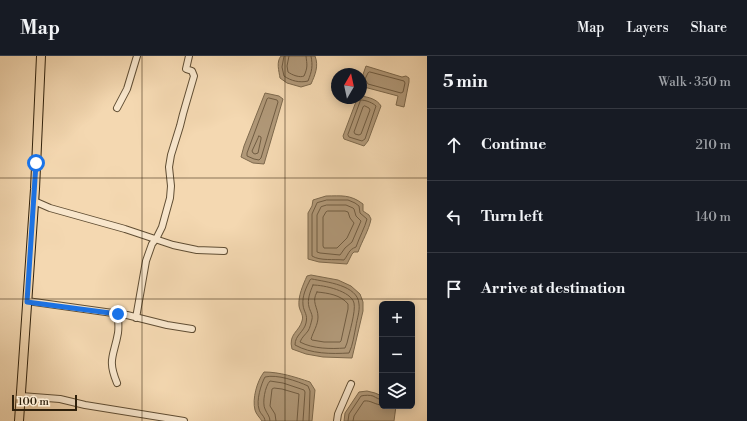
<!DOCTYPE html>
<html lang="en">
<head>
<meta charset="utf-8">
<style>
  :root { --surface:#171b24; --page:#242831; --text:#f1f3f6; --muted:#9ea1a6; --line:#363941 }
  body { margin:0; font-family:"Libre Bodoni",serif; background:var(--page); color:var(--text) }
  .controls { position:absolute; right:12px; bottom:12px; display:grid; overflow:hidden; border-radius:6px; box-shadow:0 2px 10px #0003 }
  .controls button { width:36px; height:36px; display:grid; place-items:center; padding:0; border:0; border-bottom:1px solid var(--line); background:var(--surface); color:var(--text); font:20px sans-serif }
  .compass { position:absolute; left:331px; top:12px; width:36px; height:36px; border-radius:50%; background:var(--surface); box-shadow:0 2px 10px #0003; rotate:9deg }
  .scale { position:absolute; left:12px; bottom:10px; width:65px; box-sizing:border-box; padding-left:4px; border:2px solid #2f200b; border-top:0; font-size:11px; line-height:14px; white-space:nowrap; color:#2f200b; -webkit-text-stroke:3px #f8e6cc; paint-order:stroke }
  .stop { position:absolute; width:12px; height:12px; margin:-9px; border:3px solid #1a73e8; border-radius:50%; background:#fff }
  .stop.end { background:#1a73e8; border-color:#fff; box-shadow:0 1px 4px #0008 }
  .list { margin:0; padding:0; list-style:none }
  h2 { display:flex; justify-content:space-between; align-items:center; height:52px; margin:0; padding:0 16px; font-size:17px }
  h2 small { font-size:13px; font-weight:400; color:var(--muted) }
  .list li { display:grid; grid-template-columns:26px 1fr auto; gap:12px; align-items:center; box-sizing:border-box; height:72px; padding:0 16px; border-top:1px solid var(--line) }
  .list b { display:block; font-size:15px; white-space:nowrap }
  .list em { font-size:13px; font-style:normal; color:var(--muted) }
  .icon { flex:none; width:22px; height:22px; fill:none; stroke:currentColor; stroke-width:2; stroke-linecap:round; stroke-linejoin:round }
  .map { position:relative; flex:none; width:427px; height:365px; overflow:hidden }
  header { display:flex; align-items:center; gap:24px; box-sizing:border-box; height:56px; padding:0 20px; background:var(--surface); border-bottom:1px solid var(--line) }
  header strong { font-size:19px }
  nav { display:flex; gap:22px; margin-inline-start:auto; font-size:14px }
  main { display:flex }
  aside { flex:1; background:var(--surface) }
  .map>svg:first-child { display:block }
  .water { fill:#b19979; stroke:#7d694d }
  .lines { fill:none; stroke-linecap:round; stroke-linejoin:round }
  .shore { stroke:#705c42; stroke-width:1 }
  .minor-casing { stroke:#604e34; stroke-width:8 }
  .major-casing { stroke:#2f200b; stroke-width:10 }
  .minor { stroke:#f8e6cc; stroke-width:6 }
  .major { stroke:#f4d8b1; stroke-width:8 }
  .route { stroke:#1a73e8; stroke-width:5 }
  .grid { fill:none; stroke:#2f200b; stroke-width:1; stroke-opacity:0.55 }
</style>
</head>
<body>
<header>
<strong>Map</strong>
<nav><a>Map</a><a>Layers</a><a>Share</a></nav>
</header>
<main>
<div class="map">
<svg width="427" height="365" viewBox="0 0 427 365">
  <rect width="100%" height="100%" fill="#f4d8b1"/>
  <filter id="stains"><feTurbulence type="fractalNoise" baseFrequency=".005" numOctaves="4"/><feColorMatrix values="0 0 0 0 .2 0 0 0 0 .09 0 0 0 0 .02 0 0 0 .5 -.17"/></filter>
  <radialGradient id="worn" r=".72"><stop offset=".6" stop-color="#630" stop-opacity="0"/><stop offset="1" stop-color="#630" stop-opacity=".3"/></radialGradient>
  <path class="water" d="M 281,0 L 315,0 C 319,10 315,19 311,28 L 301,31 L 287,27 L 280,22 C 279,15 276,6 281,0 Z
    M 366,10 L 402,21 L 406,20 L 409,22 L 409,26 L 404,51 L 396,49 L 398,40 L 364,31 L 364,28 L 361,27 L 361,24 Z
    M 265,37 L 279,40 L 283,43 L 264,108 L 253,107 L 241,101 L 244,90 Z
    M 361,40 C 368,41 377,43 381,50 L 368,85 L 364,90 L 344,83 L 343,80 L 357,43 L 358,42 L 361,42 Z
    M 326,140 C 341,140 350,138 363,148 L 363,155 L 369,159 L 371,163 C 369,174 362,185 358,196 L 354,196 L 352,198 L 347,208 L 319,206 L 308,203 L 308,157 L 312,150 L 313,144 Z
    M 311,219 L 338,224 L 351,230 L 360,238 L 363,246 L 363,255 L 352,302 L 323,301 L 306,298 L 292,293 C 288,278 299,276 302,265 C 304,259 300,256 299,250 C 298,240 303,229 307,220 Z
    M 264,316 C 280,316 295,321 310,326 L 315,334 L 312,365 L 262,365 C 260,362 256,358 255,354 C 252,343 257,325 264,316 Z
    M 367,335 L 375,337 L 382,340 L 382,350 L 396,350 L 394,365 L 344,365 L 345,357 L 359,336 Z"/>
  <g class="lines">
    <path class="shore" d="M 284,0 L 282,11 L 284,20 C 291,25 300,27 308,25 C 312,15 313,10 311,0
      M 289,0 L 287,10 L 288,16 C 292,19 300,22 304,20 C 308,11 307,9 306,0
      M 370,16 L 404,25 L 405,27 L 403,36 L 401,37 L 368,28 L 365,23 L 368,17 Z
      M 269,42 L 277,44 L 278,46 L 261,102 L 259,104 L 254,103 L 247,100 L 247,97 L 267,43 Z
      M 361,44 C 366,44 373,47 376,50 L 365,83 L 362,85 L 349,81 L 348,79 Z
      M 365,50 L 369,52 L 370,54 L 361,78 L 359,79 L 355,78 L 354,76 L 363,51 Z
      M 259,80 L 261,81 L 261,83 L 258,97 L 255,98 L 253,97 L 252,95 L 258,82 Z
      M 327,144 L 348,144 L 355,147 L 359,150 L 360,157 L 367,163 C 365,171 359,182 356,191 C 348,194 349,198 344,204 C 334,203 320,205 312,200 L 312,158 L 317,147 Z
      M 327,149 L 346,149 L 353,152 L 354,153 L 356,160 L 361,165 L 352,186 L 345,192 L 340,199 L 320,197 L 317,196 L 317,159 L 321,151 Z
      M 328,155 L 345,155 L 348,156 L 350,162 L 354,167 L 347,182 L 337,192 L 324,192 L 323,190 L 323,161 L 326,156 Z
      M 312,223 C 326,226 358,229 359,248 C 360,255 357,263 356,270 C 354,279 353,289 349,297 C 331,298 311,298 295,289 C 295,279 304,276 306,267 C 308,258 304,257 303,249 C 302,240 306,232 310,224 Z
      M 313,229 C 324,229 351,235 354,247 C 356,255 349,278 347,287 L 345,292 C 331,293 313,293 300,286 C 302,281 305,279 308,275 C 310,272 311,267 312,263 C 313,259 310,255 309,251 C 307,244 310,236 313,229 Z
      M 317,236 C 328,237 341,239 348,248 L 348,253 L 341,285 L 340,286 L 324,286 L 312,284 L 311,283 C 313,276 318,269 318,261 C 318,251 311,246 317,236 Z
      M 265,365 C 265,360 260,358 259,353 C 256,345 261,328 265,321 C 277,318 297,325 308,330 L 310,335 L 309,365
      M 270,365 C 270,360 267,358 265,353 C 262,347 265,330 270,325 L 283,327 L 304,334 L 305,336 L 303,365
      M 276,365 L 275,358 L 270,350 L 272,333 L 274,332 L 282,333 L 299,338 L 297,365
      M 348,365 L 349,358 L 361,340 C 365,339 370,339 373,340 C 377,342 378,343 382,344
      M 353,365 L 354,360 L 364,345 C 371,344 375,349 382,349"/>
    <g class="minor-casing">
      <path id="minor" d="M 117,52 L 127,33 L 137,0
        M 34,145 L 50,152 L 125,173 L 173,189 L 197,194 L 224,195
        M 27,245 L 127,259 L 167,269 L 192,273
        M 136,262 L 146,205 L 152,188 L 156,183 L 162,171 L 170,142 L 171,130 L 169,111 L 171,99 L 180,70 L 183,58 L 185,51 L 194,20 L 192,15 L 186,13 L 189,0
        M 117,327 C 107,303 114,300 118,277 C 119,271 118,265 118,258
        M 21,340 L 60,343 L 85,349 L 184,365
        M 337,365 L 338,358 L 351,328"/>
    </g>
    <g class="major-casing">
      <path id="major" d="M 19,365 L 35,133 L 41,0"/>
    </g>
    <use href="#minor" class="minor"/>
    <use href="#major" class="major"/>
  </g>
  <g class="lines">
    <path class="route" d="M 36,107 L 27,246 L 118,258"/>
  </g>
  <path class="grid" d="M 142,0 L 142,365M 285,0 L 285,365M 0,122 L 427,122M 0,243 L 427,243"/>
  <rect width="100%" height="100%" filter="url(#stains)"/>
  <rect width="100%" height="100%" fill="url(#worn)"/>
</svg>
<div class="controls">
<button>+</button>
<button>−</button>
<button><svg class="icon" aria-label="layers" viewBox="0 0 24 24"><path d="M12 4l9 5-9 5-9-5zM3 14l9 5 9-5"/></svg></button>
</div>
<svg class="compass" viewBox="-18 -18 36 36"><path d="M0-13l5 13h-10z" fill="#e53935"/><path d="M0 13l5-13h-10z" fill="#9ea1a6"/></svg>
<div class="scale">100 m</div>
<div class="stop" style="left:36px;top:107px"></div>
<div class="stop end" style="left:118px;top:258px"></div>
</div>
<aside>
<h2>5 min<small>Walk · 350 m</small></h2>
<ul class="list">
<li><svg class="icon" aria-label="ahead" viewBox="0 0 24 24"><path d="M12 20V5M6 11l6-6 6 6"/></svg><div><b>Continue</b></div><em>210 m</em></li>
<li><svg class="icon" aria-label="left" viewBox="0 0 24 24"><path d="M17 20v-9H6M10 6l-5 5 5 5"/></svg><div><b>Turn left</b></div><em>140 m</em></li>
<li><svg class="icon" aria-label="arrive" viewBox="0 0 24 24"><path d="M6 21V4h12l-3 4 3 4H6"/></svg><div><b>Arrive at destination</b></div></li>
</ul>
</aside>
</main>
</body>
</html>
